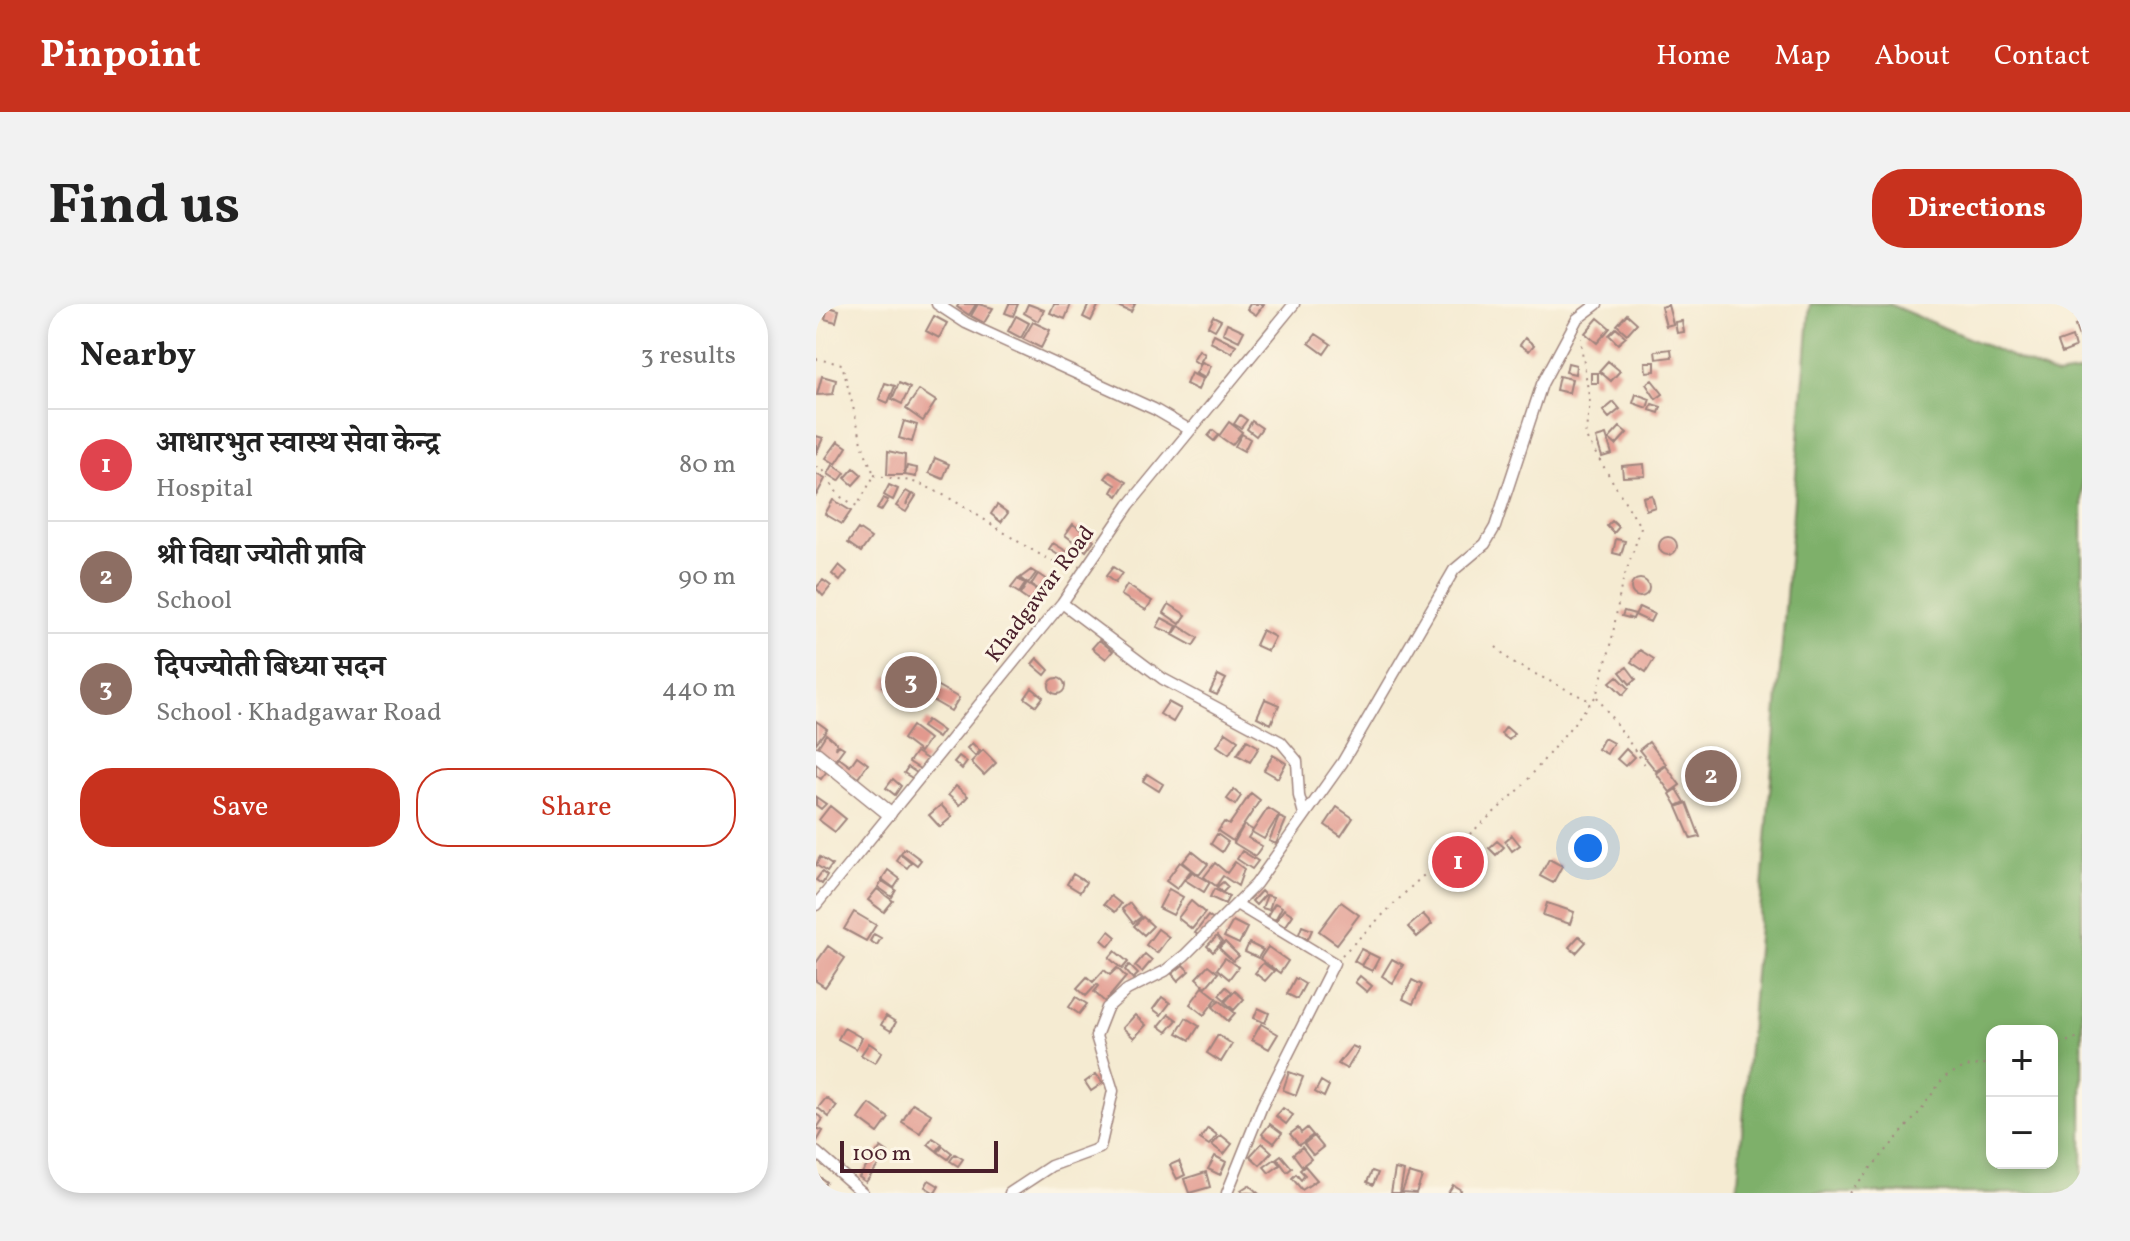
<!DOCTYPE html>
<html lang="en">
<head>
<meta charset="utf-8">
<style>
  :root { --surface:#fff; --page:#f2f2f2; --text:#222; --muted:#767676; --line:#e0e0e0; --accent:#c8321e }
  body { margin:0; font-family:Vollkorn,"Noto Serif Devanagari",serif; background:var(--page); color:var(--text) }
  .controls { position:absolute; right:24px; bottom:24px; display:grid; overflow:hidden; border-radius:16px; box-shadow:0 4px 12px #0003 }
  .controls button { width:72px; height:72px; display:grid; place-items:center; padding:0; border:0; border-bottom:2px solid var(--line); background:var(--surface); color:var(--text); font:40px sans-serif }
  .scale { position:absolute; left:24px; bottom:20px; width:158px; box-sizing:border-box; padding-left:8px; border:4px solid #4a1f2b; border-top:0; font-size:22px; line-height:28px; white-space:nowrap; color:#4a1f2b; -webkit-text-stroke:6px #fcf5e5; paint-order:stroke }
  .you { position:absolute; left:772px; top:544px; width:28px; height:28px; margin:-20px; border:6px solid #fff; border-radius:50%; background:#1a73e8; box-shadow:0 0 0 12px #1a73e833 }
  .badge { display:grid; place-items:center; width:52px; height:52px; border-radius:50%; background:var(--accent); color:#fff; font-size:26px; font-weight:700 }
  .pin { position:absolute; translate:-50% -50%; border:4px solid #fff; box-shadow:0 2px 8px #0006 }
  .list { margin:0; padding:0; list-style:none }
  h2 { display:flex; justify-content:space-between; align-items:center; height:104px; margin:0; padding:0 32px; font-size:34px }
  h2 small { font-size:26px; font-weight:400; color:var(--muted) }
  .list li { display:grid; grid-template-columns:52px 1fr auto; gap:24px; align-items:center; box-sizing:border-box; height:112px; padding:0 32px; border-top:2px solid var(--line) }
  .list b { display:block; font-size:30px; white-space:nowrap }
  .list p { margin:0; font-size:26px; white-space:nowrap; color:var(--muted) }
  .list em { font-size:26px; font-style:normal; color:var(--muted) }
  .actions { display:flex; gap:16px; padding:24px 32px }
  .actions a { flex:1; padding:18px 0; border:2px solid var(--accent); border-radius:32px; text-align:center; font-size:28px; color:var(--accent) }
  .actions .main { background:var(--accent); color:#fff }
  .map { position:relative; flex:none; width:1266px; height:889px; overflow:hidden; border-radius:32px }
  header { display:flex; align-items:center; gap:48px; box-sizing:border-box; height:112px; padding:0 40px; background:var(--accent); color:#fff }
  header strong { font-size:38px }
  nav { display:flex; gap:44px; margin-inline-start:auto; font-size:28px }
  .intro { display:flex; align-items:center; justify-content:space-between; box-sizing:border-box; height:192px; padding:0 48px }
  h1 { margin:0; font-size:56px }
  .button { padding:20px 36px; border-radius:32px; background:var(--accent); color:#fff; font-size:28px; font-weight:700 }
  main { display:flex; gap:48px; padding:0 48px }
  aside { flex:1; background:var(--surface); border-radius:32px; box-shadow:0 4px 12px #0003 }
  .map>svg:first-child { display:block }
  .forest { fill:#7eb06a; stroke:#64684a; stroke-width:2; fill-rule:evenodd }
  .building { fill:#e2998e }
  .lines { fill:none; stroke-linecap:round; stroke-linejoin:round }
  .street-casing { stroke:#a0857e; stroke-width:13 }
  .secondary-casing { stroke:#a0857e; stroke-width:17 }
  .path { stroke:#a0857e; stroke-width:2; stroke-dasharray:2 6; stroke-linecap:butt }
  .street { stroke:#fff; stroke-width:10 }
  .secondary { stroke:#fff; stroke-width:14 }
  .labels { text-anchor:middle; stroke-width:6; stroke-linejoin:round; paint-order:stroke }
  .street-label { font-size:22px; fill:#4a1f2b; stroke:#fcf5e5 }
</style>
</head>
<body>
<header>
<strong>Pinpoint</strong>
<nav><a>Home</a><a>Map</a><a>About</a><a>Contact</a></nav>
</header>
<div class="intro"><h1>Find us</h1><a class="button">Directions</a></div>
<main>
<aside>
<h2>Nearby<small>3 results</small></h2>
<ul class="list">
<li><span class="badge" style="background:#e0444e">1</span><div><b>आधारभुत स्वास्थ सेवा केन्द्र</b><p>Hospital</p></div><em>80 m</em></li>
<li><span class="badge" style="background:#8d6e63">2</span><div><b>श्री विद्या ज्योती प्राबि</b><p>School</p></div><em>90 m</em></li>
<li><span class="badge" style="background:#8d6e63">3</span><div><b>दिपज्योती बिध्या सदन</b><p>School · Khadgawar Road</p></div><em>440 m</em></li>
</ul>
<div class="actions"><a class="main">Save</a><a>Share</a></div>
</aside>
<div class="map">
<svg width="1266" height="889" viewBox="0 0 1266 889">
  <rect width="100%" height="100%" fill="#fcf5e5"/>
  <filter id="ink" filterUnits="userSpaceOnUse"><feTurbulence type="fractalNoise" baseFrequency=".0125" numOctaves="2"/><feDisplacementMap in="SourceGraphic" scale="16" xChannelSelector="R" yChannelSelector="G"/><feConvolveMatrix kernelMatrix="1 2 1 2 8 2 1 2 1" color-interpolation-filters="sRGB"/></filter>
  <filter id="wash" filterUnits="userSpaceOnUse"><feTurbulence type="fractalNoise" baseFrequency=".006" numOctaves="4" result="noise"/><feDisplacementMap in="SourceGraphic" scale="32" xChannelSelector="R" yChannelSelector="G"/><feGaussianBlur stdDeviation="1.8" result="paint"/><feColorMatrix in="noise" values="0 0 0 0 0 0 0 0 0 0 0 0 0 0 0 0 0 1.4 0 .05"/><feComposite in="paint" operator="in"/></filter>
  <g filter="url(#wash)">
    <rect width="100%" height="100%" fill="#f5ebd2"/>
    <path class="forest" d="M 994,0 L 1073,0 L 1241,72 L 1266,68 L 1266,889 L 921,889 ZM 1176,727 L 1236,727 L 1236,859 L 1176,859 Z"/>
    <g id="blocks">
      <path class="building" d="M 143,0 L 160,0 L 153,11 L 141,3 Z
        M 162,0 L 177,4 L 168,19 L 155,12 Z
        M 193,0 L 202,0 L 197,12 L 189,9 Z
        M 212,0 L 228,6 L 222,17 L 208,9 Z
        M 238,0 L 255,0 L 249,15 L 234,9 Z
        M 273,0 L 283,0 L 275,17 L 267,13 Z
        M 297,0 L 319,0 L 315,8 Z
        M 434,0 L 448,0 L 440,11 L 431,5 Z
        M 1255,0 L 1266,0 L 1266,10 L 1258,11 Z
        M 852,1 L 857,20 L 850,22 L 845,3 Z
        M 12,3 L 23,6 L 20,18 L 9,15 Z
        M 811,10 L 821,19 L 811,30 L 801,21 Z
        M 118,12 L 131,19 L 123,34 L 110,27 Z
        M 200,12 L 213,19 L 205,34 L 192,27 Z
        M 397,12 L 405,16 L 399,26 L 392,22 Z
        M 782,14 L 794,24 L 781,39 L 769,29 Z
        M 866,17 L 868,28 L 861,29 L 859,18 Z
        M 217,18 L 234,26 L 225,44 L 207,35 Z
        M 411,19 L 428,27 L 423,37 L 407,29 Z
        M 1266,20 L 1266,34 L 1264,35 L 1259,22 Z
        M 800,24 L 810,33 L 802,40 L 793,31 Z
        M 398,30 L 420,41 L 416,49 L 394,38 Z
        M 500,30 L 515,40 L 508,50 L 493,39 Z
        M 1256,33 L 1259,44 L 1246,49 L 1242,38 Z
        M 709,34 L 718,41 L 713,47 L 704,41 Z
        M 855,45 L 856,53 L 840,55 L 839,47 Z
        M 383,46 L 389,50 L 383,60 L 377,56 Z
        M 792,57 L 804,67 L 795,77 L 783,67 Z
        M 386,58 L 395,62 L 389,74 L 380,69 Z
        M 829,58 L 839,58 L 839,67 L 830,68 Z
        M 752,59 L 760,61 L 759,70 L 750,68 Z
        M 375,69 L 387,75 L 382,86 L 370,80 Z
        M 775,69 L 782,69 L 782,79 L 775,79 Z
        M 6,72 L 20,76 L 17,90 L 1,91 Z
        M 743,72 L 756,75 L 753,89 L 740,86 Z
        M 836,76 L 847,90 L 840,95 L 830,80 Z
        M 69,79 L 79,82 L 72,99 L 63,95 Z
        M 83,79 L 94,84 L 86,100 L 76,95 Z
        M 103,86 L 120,97 L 107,117 L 90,105 Z
        M 820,90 L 834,95 L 831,104 L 817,99 Z
        M 798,98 L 804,105 L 793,114 L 787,107 Z
        M 836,100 L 845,103 L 843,109 L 834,106 Z
        M 424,111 L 431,116 L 425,124 L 418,120 Z
        M 88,117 L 101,121 L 96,138 L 83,134 Z
        M 436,117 L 446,124 L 440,132 L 431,125 Z
        M 413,118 L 426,128 L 416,141 L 403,132 Z
        M 804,123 L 811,129 L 800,141 L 793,135 Z
        M 397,126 L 403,131 L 398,137 L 392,132 Z
        M 426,130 L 434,135 L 428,147 L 419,142 Z
        M 790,131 L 796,150 L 786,153 L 780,134 Z
        M 0,132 L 7,134 L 0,150 Z
        M 22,137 L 31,143 L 20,160 L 10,154 Z
        M 72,147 L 89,151 L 88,171 L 71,171 Z
        M 119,154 L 133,160 L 127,175 L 113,169 Z
        M 828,160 L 829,172 L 807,173 L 806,162 Z
        M 17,161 L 29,169 L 23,177 L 12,170 Z
        M 91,162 L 101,164 L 100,173 L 89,171 Z
        M 38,164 L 46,171 L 37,181 L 29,174 Z
        M 294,168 L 311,178 L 302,192 L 296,188 L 300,181 L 289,174 Z
        M 0,170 L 9,175 L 0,192 Z
        M 73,181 L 82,185 L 77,196 L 68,191 Z
        M 90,187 L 95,190 L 90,201 L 97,190 L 100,192 L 90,208 L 80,202 Z
        M 836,191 L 839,203 L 830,206 L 827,193 Z
        M 67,194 L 72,196 L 65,207 L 61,205 Z
        M 17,196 L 35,207 L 26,220 L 9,210 Z
        M 181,201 L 192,209 L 185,218 L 175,210 Z
        M 796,217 L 803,223 L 798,229 L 791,222 Z
        M 257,220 L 278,236 L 270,247 L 249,231 Z
        M 42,225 L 55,234 L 45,248 L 32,239 Z
        M843 242a9 9 0 1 1 18 0a9 9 0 1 1-18 0Z
        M 800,235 L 809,237 L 805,251 L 797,249 Z
        M 237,239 L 257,251 L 253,258 L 233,245 Z
        M 23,261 L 31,268 L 24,277 L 16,270 Z
        M 297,263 L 306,269 L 299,279 L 290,272 Z
        M 215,266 L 220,269 L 212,280 L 204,274 Z
        M 222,270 L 234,278 L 227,289 L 215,281 Z
        M815 284a9 9 0 1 1 18 0a9 9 0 1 1-18 0Z
        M 202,275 L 209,280 L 203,289 L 195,284 Z
        M 7,276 L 15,282 L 7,292 L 0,284 Z
        M 211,280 L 228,291 L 220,302 L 204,291 Z
        M 311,281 L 336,297 L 330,306 L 305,291 Z
        M 353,300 L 370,311 L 364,320 L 348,309 Z
        M 823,303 L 838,310 L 834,318 L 819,311 Z
        M 808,307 L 819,310 L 817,315 L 806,312 Z
        M 346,314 L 361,322 L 357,330 L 341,323 Z
        M 363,322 L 382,334 L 377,342 L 357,331 Z
        M 446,326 L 459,333 L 452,347 L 439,341 Z
        M 283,336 L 297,347 L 290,355 L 276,344 Z
        M 824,346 L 838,355 L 830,368 L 815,358 Z
        M 221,354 L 233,366 L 229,371 L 216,360 Z
        M 811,363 L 820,375 L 814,380 L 804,368 Z
        M 92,365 L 143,394 L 135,407 L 85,378 Z
        M 72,371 L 86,380 L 80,390 L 66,382 Z
        M 402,371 L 410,375 L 401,391 L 394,388 Z
        M 801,372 L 813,384 L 807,391 L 794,378 Z
        M233 382a8 8 0 1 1 16 0a8 8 0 1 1-16 0Z
        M 216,384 L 227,393 L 220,402 L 209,394 Z
        M 449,395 L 463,401 L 455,420 L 441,413 Z
        M 352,398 L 365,405 L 357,418 L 344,410 Z
        M 111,416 L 127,427 L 122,434 L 106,423 Z
        M 0,417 L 11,425 L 0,439 Z
        M 96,422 L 113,435 L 104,448 L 87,435 Z
        M 690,423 L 698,430 L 693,436 L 685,430 Z
        M 410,428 L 422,436 L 413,450 L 401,442 Z
        M 10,430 L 21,439 L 20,445 L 23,441 L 28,444 L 17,459 L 0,446 Z
        M 788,434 L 797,439 L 791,450 L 782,445 Z
        M 431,436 L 443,443 L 434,458 L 421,451 Z
        M 833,438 L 850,460 L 840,467 L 823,446 Z
        M 156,439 L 164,447 L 159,452 L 151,444 Z
        M 810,445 L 818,453 L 809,462 L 801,455 Z
        M 167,446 L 180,459 L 168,471 L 155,458 Z
        M 100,448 L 111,455 L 104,465 L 93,458 Z
        M 457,451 L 470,459 L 462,474 L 448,466 Z
        M 41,452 L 52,460 L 42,474 L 18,460 L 23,454 L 34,462 Z
        M 143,452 L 151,458 L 146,465 L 138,458 Z
        M 0,457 L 14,463 L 5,475 L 0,471 Z
        M 850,462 L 864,481 L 854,488 L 840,469 Z
        M 92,463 L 101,469 L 98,475 L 88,469 Z
        M 331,470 L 347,480 L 343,487 L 327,477 Z
        M 77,475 L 85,482 L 79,491 L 70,484 Z
        M 140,482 L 152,492 L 144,501 L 132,491 Z
        M 861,485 L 869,498 L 861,502 L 854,490 Z
        M 418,486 L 425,492 L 419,501 L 411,495 Z
        M 435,489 L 444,496 L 417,537 L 402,527 L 408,518 L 413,521 Z
        M 0,493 L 10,500 L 5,505 L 0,501 Z
        M 871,499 L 884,533 L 875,535 L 861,503 Z
        M 125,501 L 136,513 L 124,523 L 113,511 Z
        M 14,502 L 30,515 L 19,528 L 3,516 Z
        M 521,503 L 537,514 L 525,532 L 509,521 Z
        M 452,504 L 463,511 L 448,535 L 436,528 Z
        M 463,513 L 470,516 L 460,540 L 453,537 Z
        M 428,521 L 437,526 L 432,534 L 446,542 L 439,552 L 418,539 Z
        M 401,530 L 412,538 L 406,548 L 395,540 Z
        M 696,531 L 704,541 L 696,547 L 689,537 Z
        M 681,537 L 688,543 L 680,551 L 673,544 Z
        M 89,544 L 105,556 L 101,561 L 85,549 Z
        M 376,547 L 392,560 L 383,571 L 367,558 Z
        M 426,547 L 442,557 L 436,565 L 421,555 Z
        M 84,550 L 95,559 L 91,564 L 80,556 Z
        M 4,553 L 16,561 L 11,568 L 0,561 Z
        M 733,555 L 746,562 L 737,579 L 724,572 Z
        M 364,558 L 375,566 L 361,585 L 350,577 Z
        M 419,558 L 428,565 L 422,582 L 407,572 L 400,582 L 388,573 L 399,559 L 411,569 Z
        M 72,566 L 84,575 L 78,584 L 66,575 Z
        M 6,568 L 11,572 L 6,580 L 0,576 Z
        M 376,568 L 394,578 L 388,588 L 369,576 Z
        M 257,570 L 270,578 L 264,588 L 251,580 Z
        M 66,577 L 80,586 L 76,593 L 62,583 Z
        M 407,578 L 412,583 L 406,589 L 401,583 Z
        M 61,585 L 77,597 L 68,608 L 52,596 Z
        M 353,585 L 367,593 L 357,611 L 343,604 Z
        M 398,585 L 413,592 L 409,600 L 394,593 Z
        M 445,587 L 449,591 L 440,601 L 436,597 Z
        M 451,591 L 457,593 L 453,606 L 446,604 Z
        M 295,592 L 305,600 L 299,608 L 288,600 Z
        M 375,597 L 389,609 L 376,625 L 362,614 Z
        M 525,598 L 543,611 L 521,640 L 503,627 Z
        M 314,599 L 325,613 L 317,619 L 306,605 Z
        M 459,599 L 466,603 L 459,616 L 451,612 Z
        M 731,599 L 758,608 L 754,620 L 727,611 Z
        M 468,605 L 477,611 L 469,623 L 460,617 Z
        M 38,608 L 60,621 L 50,637 L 28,625 Z
        M 607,610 L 616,620 L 601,633 L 592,623 Z
        M 392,612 L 399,617 L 387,634 L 379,629 Z
        M 327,613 L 337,622 L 328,631 L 318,622 Z
        M 417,617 L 431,624 L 423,640 L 408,633 Z
        M 486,622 L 496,626 L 492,635 L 483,630 Z
        M 342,625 L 353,633 L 341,649 L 330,641 Z
        M 293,627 L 300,633 L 293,642 L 286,636 Z
        M 58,630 L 65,634 L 61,641 L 54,637 Z
        M 401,632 L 406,638 L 397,648 L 391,642 Z
        M 763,632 L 770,638 L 760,649 L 753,643 Z
        M 409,638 L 423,652 L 417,657 L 403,644 Z
        M 433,639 L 447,646 L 442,654 L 429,648 Z
        M 12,642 L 29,654 L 9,683 L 0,677 L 0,659 Z
        M 452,643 L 472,657 L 464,669 L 444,655 Z
        M 545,645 L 553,649 L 545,661 L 538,657 Z
        M 299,647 L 312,658 L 306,665 L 293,654 Z
        M 553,649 L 563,654 L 556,667 L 546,662 Z
        M 329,650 L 336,656 L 326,668 L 319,662 Z
        M 409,654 L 422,663 L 413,675 L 401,665 Z
        M 576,655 L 587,661 L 577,679 L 566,672 Z
        M 447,659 L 458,667 L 449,677 L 439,669 Z
        M 313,661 L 322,670 L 317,675 L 309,666 Z
        M 367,661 L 373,667 L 362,677 L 356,670 Z
        M 392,661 L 402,669 L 390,683 L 380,674 Z
        M 301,664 L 310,673 L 289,698 L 278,688 L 283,682 L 281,680 L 270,692 L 261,684 L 271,673 L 277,678 L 288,666 L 294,671 Z
        M 544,672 L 556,682 L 551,688 L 539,678 Z
        M 479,674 L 489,680 L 481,695 L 471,690 Z
        M 596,676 L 606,681 L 597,700 L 587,695 Z
        M 387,683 L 401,694 L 388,711 L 374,700 Z
        M 410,683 L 416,688 L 409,696 L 403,691 Z
        M 419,687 L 428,695 L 418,706 L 409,698 Z
        M 260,693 L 271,700 L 263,710 L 253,703 Z
        M 346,693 L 354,699 L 345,711 L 337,705 Z
        M 403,696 L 419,709 L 412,717 L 397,703 Z
        M 442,704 L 453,709 L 449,719 L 438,714 Z
        M 353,710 L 361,716 L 351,728 L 343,722 Z
        M 319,711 L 330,721 L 318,734 L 307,724 Z
        M 70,712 L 80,718 L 75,727 L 65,721 Z
        M 370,714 L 383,722 L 374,736 L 361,729 Z
        M 445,720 L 462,730 L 453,745 L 436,736 Z
        M 28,724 L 46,734 L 40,745 L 22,735 Z
        M 402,731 L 416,740 L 405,758 L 391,749 Z
        M 53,739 L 66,748 L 59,759 L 45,751 Z
        M 536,742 L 543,745 L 531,765 L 522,760 Z
        M 473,768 L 487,773 L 480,791 L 467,786 Z
        M 280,770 L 287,779 L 275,787 L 269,778 Z
        M 505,777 L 513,782 L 508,793 L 499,788 Z
        M 10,794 L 21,802 L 13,813 L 2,804 Z
        M 97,799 L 115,810 L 104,829 L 86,818 Z
        M 54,800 L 73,814 L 62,829 L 43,815 Z
        M 467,804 L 477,811 L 470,820 L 460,812 Z
        M 0,810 L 7,815 L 1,824 L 7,827 L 0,839 Z
        M 454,820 L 466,829 L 458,839 L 446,830 Z
        M 392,824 L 401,831 L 393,841 L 384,835 Z
        M 482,824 L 485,829 L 491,824 L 497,831 L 483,841 L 474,830 Z
        M 405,831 L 416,840 L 408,850 L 396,841 Z
        M 498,832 L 507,843 L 497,851 L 488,840 Z
        M 117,834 L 126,840 L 121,847 L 112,840 Z
        M 446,839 L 456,848 L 444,861 L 434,852 Z
        M 127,842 L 136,849 L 132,855 L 122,848 Z
        M 65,843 L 72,848 L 50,878 L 43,873 Z
        M 486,843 L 495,855 L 486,862 L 477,850 Z
        M 139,850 L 147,855 L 142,862 L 134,857 Z
        M 465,851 L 476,864 L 471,868 L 461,854 Z
        M 399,852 L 410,858 L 404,871 L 392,865 Z
        M 459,855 L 464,861 L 453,869 L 448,863 Z
        M 363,857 L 369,871 L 361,875 L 354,861 Z
        M 489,862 L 501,876 L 486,886 L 476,874 L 480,870 L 485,876 L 489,871 L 484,866 Z
        M 579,865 L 588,867 L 584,889 L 575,889 Z
        M 556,867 L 562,869 L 557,881 L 551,878 Z
        M 390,868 L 394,883 L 373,889 L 368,875 Z
        M 593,869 L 606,873 L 600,889 L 586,888 Z
        M 0,870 L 10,878 L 1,889 L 0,889 Z
        M 113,876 L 123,882 L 119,889 L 109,883 Z
        M 433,881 L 442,889 L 427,889 L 425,886 Z
        M 637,881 L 645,886 L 643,889 L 632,889 Z"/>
    </g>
  </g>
  <g filter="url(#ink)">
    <use href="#blocks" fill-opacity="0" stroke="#a0857e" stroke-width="2"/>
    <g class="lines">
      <g class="street-casing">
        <path id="street" d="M 121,0 L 150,19 L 338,105 L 374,126
          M 246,299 L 347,375 L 465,438 L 481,457 L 483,492 L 488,510
          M 0,601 L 246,299 L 313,201 L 478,0
          M 0,848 L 47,889
          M 194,889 L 235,862 L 284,844 L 297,787 L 280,732 L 291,704 L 311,686 L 349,667 L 369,651 L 440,580 L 526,459 L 638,266 L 669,240 L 679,223 L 726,80 L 761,15 L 781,0
          M 411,889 L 446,802 L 518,659 L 422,601"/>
      </g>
      <g class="secondary-casing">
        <path id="secondary" d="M 0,450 L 73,509"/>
      </g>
      <path class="path" d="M 0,55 L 26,60 L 48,146 L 58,170
        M 0,163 L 7,166 L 23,192 L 41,202 L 58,172
        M 58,171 C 77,176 93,174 111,183 C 162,206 204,245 256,266
        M 680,343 L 697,359 L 774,397
        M 781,393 L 830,462
        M 526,651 L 596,582 L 705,484 L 780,392 L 795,341 L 805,283 L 825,224 L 769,132 L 774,99 L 764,34
        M 1236,743 L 1266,732
        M 1033,889 L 1102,810 L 1128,773 L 1149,763 L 1176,759"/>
      <use href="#street" class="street"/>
      <use href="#secondary" class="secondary"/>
    </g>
  </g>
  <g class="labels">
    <g class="street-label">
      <text transform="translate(223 289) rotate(-53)" y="8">Khadgawar Road</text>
    </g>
  </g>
</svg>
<div class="controls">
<button>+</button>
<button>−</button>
</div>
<div class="scale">100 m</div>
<div class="you"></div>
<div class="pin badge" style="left:642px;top:558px;background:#e0444e">1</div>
<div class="pin badge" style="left:895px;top:472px;background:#8d6e63">2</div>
<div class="pin badge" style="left:95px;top:378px;background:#8d6e63">3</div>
</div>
</main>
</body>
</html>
